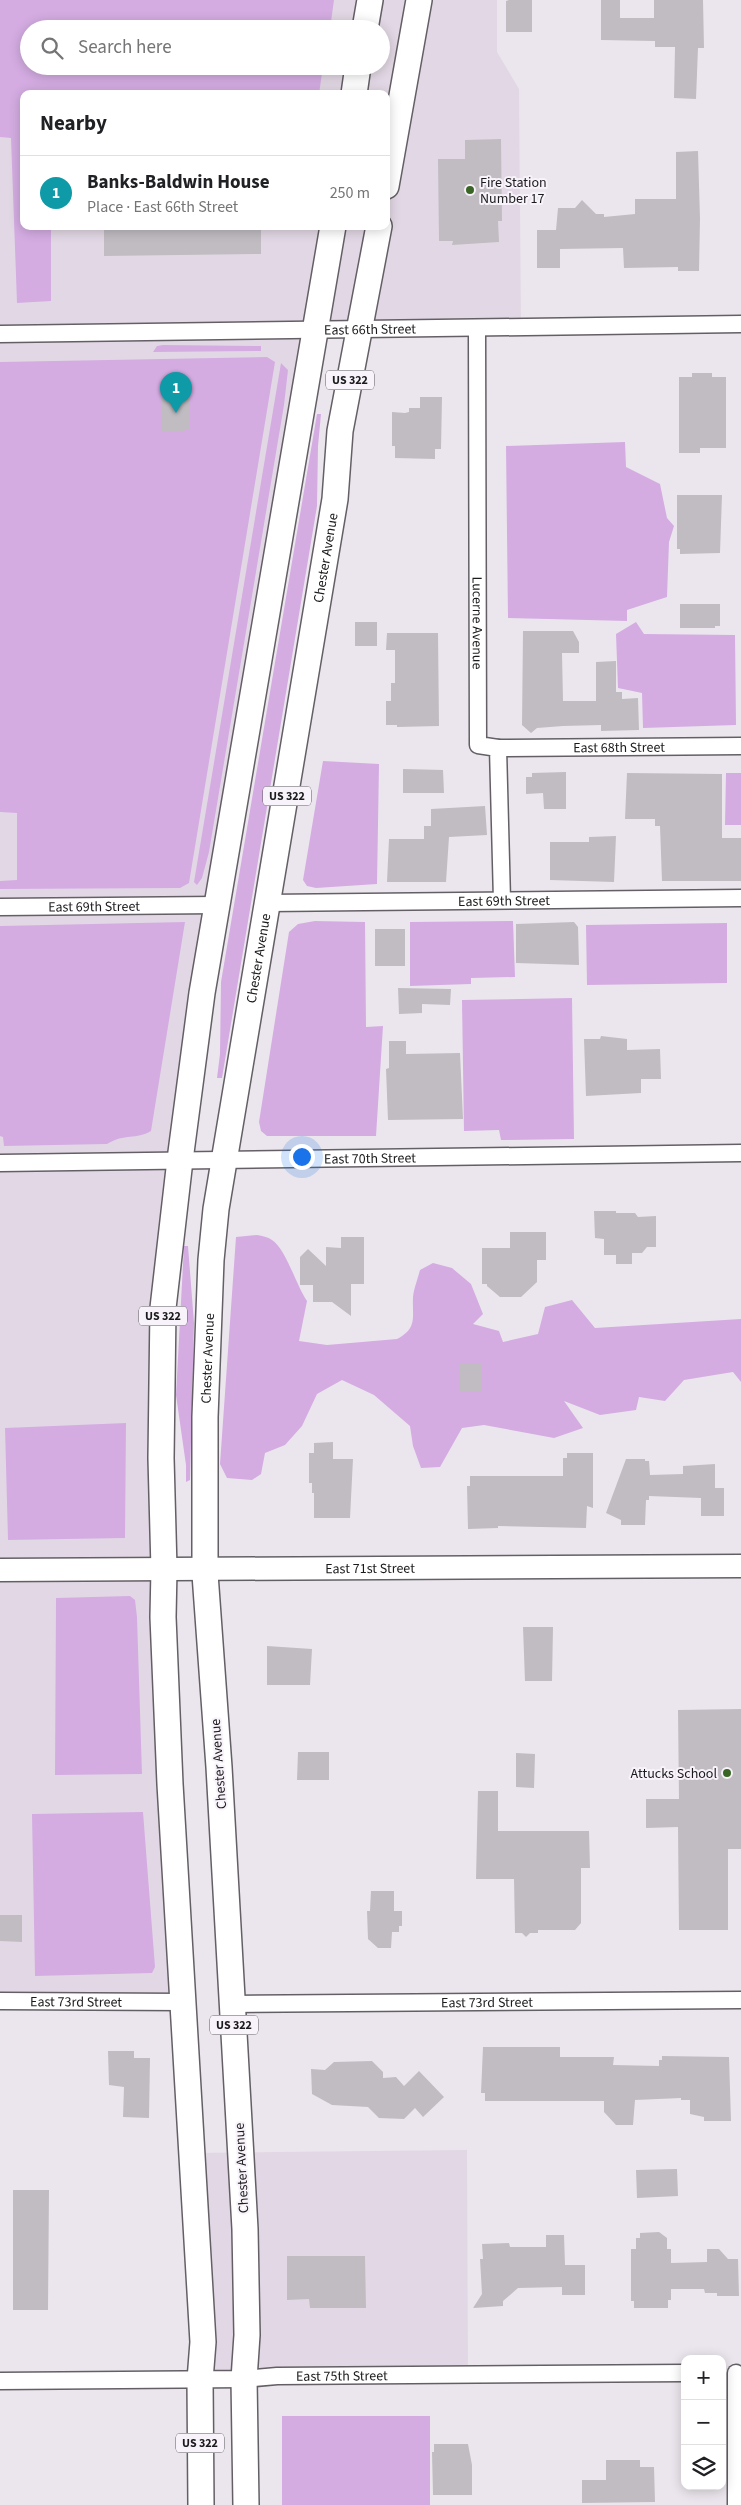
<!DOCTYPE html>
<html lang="en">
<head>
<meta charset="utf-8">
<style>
  :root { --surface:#fff; --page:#f6f6f6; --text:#202124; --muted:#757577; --line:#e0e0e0; --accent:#ea580c }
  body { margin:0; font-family:"Source Sans 3",sans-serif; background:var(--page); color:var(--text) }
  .controls { position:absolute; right:15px; bottom:15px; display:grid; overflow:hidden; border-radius:10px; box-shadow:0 2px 12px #0003 }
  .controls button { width:45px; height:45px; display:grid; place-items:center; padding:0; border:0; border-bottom:1px solid var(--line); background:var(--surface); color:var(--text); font:25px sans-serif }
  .you { position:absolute; left:301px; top:1156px; width:18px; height:18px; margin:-12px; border:4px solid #fff; border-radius:50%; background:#1a73e8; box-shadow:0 0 0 8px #1a73e833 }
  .badge { display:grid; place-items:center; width:32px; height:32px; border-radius:50%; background:var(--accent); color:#fff; font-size:16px; font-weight:700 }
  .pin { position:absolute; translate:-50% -41px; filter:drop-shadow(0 1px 2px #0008) }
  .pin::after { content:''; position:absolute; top:26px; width:18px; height:15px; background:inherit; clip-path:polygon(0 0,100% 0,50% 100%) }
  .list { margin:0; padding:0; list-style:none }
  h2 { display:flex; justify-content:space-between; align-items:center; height:65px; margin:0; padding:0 20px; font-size:21px }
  h2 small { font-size:16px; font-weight:400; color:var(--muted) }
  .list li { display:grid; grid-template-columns:32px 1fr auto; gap:15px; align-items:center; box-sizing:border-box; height:75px; padding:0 20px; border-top:1px solid var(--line) }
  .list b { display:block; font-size:19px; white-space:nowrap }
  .list p { margin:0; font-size:16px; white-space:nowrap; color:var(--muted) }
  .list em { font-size:16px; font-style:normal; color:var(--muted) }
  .icon { flex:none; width:28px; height:28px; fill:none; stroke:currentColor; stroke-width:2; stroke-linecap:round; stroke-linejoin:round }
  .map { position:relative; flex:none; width:741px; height:2505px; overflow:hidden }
  .search { position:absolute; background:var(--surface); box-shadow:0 2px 12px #0003; left:20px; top:20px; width:370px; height:55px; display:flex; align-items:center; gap:12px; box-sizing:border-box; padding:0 18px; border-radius:28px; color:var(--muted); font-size:19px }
  .panel { position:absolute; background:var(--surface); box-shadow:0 2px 12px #0003; left:20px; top:90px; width:370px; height:140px; border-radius:10px }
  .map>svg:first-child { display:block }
  .built { fill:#e2d8e5; fill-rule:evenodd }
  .green { fill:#d4ace2 }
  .building { fill:#c0bcc2 }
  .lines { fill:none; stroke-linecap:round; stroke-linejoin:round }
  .street-casing { stroke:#645f65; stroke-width:19 }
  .secondary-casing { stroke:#645f65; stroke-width:25 }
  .primary-casing { stroke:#645f65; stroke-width:28 }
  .street { stroke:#fff; stroke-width:16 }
  .secondary { stroke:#fff; stroke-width:22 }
  .primary { stroke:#fff; stroke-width:25 }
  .poi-dot { fill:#396624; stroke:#f8f3fa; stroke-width:2 }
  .labels { text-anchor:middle; stroke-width:4; stroke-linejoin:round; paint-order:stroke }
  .shield { fill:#f8f3fa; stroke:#5d5b5f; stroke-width:1 }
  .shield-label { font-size:12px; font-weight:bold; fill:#1b1a1c }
  .poi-label { font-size:14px; fill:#1b1a1c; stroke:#f8f3fa; text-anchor:start }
  .street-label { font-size:14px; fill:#1b1a1c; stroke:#f8f3fa }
</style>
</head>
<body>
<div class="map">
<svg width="741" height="2505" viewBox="0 0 741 2505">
  <rect width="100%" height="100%" fill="#ebe6ed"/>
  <path class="built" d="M 0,0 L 497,0 L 497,52 L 519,89 L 521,327 L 315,328 L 163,1309 L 183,2002 L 0,2002 ZM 29,29 L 381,29 L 381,66 L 29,66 ZM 24,94 L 386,94 L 386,226 L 24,226 Z
    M 467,2150 L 468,2374 L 200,2380 L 192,2153 Z"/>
  <path class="green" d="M 0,0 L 334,0 L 330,29 L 29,29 L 29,66 L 323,66 L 319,94 L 24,94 L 24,226 L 51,226 L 51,301 L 17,303 L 11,138 L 0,137 Z
    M 163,345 L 261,346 L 261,351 L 153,352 L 157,346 Z
    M 267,357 L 275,362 L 189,883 L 180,888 L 0,889 L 0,881 L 17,880 L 17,813 L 0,812 L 0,362 Z
    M 281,363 L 288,370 L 284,405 L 209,852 L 202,878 L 197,885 L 194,882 Z
    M 317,414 L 321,414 L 318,446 L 317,506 L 222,1078 L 217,1078 L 220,1054 L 221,982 Z
    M 625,442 L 626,467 L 660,484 L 667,518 L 674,526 L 669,542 L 667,597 L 627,610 L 627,621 L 508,618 L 506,446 Z
    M 636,622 L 644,634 L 735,635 L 736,725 L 643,728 L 642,693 L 618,688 L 616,634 Z
    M 323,761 L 379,764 L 377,884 L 316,888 L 307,886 L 303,880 Z
    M 726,773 L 741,773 L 741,825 L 725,825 Z
    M 315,921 L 365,922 L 366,1027 L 383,1026 L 376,1136 L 267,1136 L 261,1131 L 259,1122 L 289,932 L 298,924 Z
    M 513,921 L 515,977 L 471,978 L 471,984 L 410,986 L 410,922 Z
    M 185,922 L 151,1131 C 136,1140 125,1133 107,1144 L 4,1146 L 3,1137 L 0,1136 L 0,926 Z
    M 727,923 L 727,983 L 587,985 L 586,925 Z
    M 572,998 L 574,1139 L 501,1140 L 499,1130 L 464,1131 L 462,1000 Z
    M 257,1235 C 262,1236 268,1237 272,1240 C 286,1249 296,1285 307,1301 L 299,1341 L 327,1345 L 397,1339 C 418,1328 412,1317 413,1297 C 414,1288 418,1278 420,1270 L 433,1263 L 452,1268 L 471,1284 L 483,1314 L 473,1324 L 499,1331 L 503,1342 L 538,1334 L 545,1307 L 572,1300 L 595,1328 L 741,1319 L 741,1382 L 733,1372 L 684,1380 L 665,1401 L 639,1397 L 636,1410 L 600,1415 L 564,1401 L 583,1428 L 554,1438 L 484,1425 L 462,1428 L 440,1467 L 421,1468 L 413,1446 L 410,1426 L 374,1395 L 342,1380 L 317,1394 L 302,1426 L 285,1445 L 265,1453 L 261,1474 L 252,1480 L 227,1478 L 220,1464 L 236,1237 Z
    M 184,1246 L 188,1246 L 194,1323 L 190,1480 L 186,1482 L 186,1465 L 176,1395 Z
    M 126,1423 L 125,1538 L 8,1540 L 5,1428 Z
    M 130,1596 L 135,1600 L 137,1617 L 142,1774 L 55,1775 L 56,1598 Z
    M 143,1812 L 155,1967 L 152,1973 L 35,1976 L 32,1814 Z
    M 282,2416 L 430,2416 L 430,2505 L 282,2505 Z"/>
  <path class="building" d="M 509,0 L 532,0 L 532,32 L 506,32 L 506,1 Z
    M 601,0 L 620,0 L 620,18 L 654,18 L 654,0 L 703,0 L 704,48 L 698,48 L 696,99 L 674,98 L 675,47 L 655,47 L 655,41 L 601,40 Z
    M 501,139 L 502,221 L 498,221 L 499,242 L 452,245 L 453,241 L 439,241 L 438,159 L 465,159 L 465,140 Z
    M 698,151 L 700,219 L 699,271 L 678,271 L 678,267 L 624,268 L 623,248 L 560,249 L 560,268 L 537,268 L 537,230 L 556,230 L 558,208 L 575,208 L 582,200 L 596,214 L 604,214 L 604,217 L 635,214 L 635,199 L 676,199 L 676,152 Z
    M 104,226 L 261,226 L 261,254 L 104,256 Z
    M 692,373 L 712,373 L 712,377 L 726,377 L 726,448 L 700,448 L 700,453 L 679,453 L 679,377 L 692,377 Z
    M 190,396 L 190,429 L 185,429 L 184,432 L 162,432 L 162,397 Z
    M 420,397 L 442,397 L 441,449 L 435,449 L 435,459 L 395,458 L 395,446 L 392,446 L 392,412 L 405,413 L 409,412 L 409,408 L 420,408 Z
    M 677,495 L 722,495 L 720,553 L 680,554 L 680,549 L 677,549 Z
    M 680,604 L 720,604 L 720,626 L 715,626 L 715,628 L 680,628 Z
    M 355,622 L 377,622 L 377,646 L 355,646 Z
    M 523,631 L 573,631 L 579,642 L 579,653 L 562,653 L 563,701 L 596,701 L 596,662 L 616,661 L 616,692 L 622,692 L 622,699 L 638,698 L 639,730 L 601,731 L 601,725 L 563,726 L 537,728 L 531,733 L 522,725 Z
    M 387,633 L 438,633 L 439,726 L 397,727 L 397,725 L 386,725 L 386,701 L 391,701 L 391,683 L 395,683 L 395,650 L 386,650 Z
    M 403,769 L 443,770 L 444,793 L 403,793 Z
    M 566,772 L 566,809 L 544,809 L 543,793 L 526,794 L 526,777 L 532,777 L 532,773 Z
    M 627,773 L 722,774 L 722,838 L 741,838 L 741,881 L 662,881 L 660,826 L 655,826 L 655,819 L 625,819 Z
    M 485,806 L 487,835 L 449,837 L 446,882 L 387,882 L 389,839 L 424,839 L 424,826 L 431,826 L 431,809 Z
    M 616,836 L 614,882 L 550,880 L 550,842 L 589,842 L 589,837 Z
    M 574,922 L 578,927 L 579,965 L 516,963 L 516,924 Z
    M 375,929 L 405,929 L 405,966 L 375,966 Z
    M 398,988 L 451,989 L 450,1005 L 422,1004 L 422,1013 L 399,1014 Z
    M 601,1036 L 627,1039 L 627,1050 L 660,1049 L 661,1079 L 641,1079 L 641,1093 L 586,1096 L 584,1039 L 600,1039 Z
    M 389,1041 L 406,1041 L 406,1054 L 460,1053 L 463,1119 L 388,1120 L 386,1069 L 389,1068 Z
    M 594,1211 L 616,1211 L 616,1213 L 635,1213 L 638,1217 L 656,1216 L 656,1247 L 647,1247 L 642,1253 L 632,1253 L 632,1264 L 616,1264 L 616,1255 L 604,1255 L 604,1239 L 595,1238 Z
    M 510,1232 L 546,1232 L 546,1260 L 537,1260 L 537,1282 L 521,1297 L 500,1297 L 487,1286 L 487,1284 L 482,1284 L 482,1248 L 510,1248 Z
    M 341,1237 L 364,1237 L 364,1284 L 351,1284 L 351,1316 L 332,1302 L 313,1302 L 313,1285 L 300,1285 L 300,1257 L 308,1249 L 326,1266 L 326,1247 L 341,1248 Z
    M 460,1364 L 481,1364 L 481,1391 L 459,1391 Z
    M 333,1442 L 333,1459 L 353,1459 L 350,1518 L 314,1518 L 314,1493 L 312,1493 L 312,1483 L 309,1483 L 309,1453 L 314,1453 L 314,1443 Z
    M 567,1453 L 593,1453 L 593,1508 L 587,1506 L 586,1528 L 498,1526 L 498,1528 L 468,1529 L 467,1486 L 470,1486 L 470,1476 L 563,1476 L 563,1458 L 567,1458 Z
    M 626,1459 L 645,1459 L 645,1461 L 649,1461 L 650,1475 L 683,1474 L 683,1466 L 715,1464 L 715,1488 L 724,1488 L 724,1516 L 701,1516 L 701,1498 L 649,1496 L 649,1500 L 646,1500 L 645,1525 L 621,1525 L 621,1520 L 606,1513 Z
    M 523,1627 L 553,1627 L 552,1681 L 525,1681 Z
    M 267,1646 L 312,1649 L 310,1685 L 267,1685 Z
    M 741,1709 L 741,1849 L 728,1849 L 728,1930 L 679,1930 L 678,1827 L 646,1828 L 646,1799 L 679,1799 L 678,1710 Z
    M 298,1752 L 329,1752 L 329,1780 L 297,1780 Z
    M 516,1753 L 535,1754 L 534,1788 L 516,1787 Z
    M 478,1791 L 498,1791 L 498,1831 L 589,1831 L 590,1868 L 581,1868 L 581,1923 L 575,1930 L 538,1930 L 538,1933 L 530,1933 L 526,1937 L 522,1933 L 515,1933 L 514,1879 L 476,1879 Z
    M 371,1891 L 394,1891 L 394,1911 L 402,1911 L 402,1926 L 399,1926 L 399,1932 L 392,1932 L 391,1948 L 378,1948 L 368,1939 L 367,1911 L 370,1911 Z
    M 0,1915 L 22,1915 L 22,1942 L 0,1941 Z
    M 483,2047 L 560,2047 L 560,2057 L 614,2057 L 613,2065 L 659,2066 L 659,2060 L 662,2060 L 662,2056 L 729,2057 L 731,2121 L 704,2121 L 704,2117 L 690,2114 L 690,2100 L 681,2100 L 681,2098 L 635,2100 L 633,2125 L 616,2125 L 604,2112 L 604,2101 L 485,2101 L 485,2093 L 481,2093 Z
    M 108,2051 L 134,2051 L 134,2058 L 150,2058 L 149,2118 L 123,2117 L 124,2087 L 109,2085 Z
    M 372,2061 L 383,2072 L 383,2078 L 396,2077 L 404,2086 L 419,2071 L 444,2097 L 423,2117 L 415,2108 L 404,2119 L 379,2118 L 368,2107 L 332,2105 L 312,2094 L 311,2069 L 325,2070 L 334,2062 Z
    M 677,2169 L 678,2196 L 637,2198 L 636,2170 Z
    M 13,2190 L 49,2190 L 48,2310 L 13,2310 Z
    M 659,2232 L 667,2238 L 667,2249 L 671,2249 L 671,2263 L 707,2262 L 707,2249 L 719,2249 L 728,2259 L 738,2259 L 739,2296 L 717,2296 L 717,2293 L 705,2293 L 704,2289 L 671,2289 L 671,2300 L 668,2300 L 668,2308 L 634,2308 L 634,2301 L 631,2301 L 631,2249 L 636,2249 L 636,2238 L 640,2238 L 640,2233 Z
    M 546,2235 L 564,2235 L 565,2265 L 585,2265 L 585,2295 L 562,2295 L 562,2287 L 518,2288 L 503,2301 L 503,2306 L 473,2308 L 482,2294 L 480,2259 L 483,2259 L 482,2244 L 509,2243 L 510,2247 L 546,2247 Z
    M 287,2256 L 365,2256 L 366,2308 L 310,2308 L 309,2299 L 287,2300 Z
    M 434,2444 L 468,2444 L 472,2465 L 472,2495 L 433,2495 L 432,2452 L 434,2452 Z
    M 606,2460 L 640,2460 L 640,2467 L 654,2467 L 655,2502 L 582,2503 L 582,2480 L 606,2480 Z"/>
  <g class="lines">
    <g class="street-casing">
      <g id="street">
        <path id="s1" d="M 477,328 L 478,745 L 498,748 L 502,900"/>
        <path id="s2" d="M 0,334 L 741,324"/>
        <path id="s3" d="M 498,748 L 741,746"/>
        <path id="s4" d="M 268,903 L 741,898"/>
        <path id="s5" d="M 0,907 L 217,905"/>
        <path id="s6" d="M 0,1163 L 741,1153"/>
        <path id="s7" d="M 0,2001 L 183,2002"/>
        <path id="s8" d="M 233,2004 L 741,2000"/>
        <path id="s9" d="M 0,2381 L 244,2379 L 277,2376 L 685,2373"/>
        <path d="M 736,2505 L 736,2373"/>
      </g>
    </g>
    <g class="secondary-casing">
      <g id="secondary">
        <path id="s10" d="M 0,1570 L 741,1566"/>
      </g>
    </g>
    <g class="primary-casing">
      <g id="primary">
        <path d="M 365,29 L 370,0"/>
        <path d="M 354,94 L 358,66"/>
        <path d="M 386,186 L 419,0"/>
        <path d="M 201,2505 L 200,2380 L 203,2342 L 170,1784 L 163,1617 L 164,1569 L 161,1458 L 163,1308 L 180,1160 L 202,993 L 333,226"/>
        <path id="s11" d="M 246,2505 L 244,2379 L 247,2335 L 245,2229 L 219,1767 L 205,1574 L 205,1417 L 211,1260 L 216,1209 L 335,499 L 340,431 L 379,226"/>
      </g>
    </g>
    <use href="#street" class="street"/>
    <use href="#secondary" class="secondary"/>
    <use href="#primary" class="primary"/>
  </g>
  <g class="poi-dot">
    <circle cx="470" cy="190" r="5"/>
    <circle cx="727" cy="1773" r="5"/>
  </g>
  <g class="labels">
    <g class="shield">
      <rect x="326" y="370.5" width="48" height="19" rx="4"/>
      <rect x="263" y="786.5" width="48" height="19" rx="4"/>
      <rect x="139" y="1306.5" width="48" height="19" rx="4"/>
      <rect x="210" y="2015.5" width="48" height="19" rx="4"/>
      <rect x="176" y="2433.5" width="48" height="19" rx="4"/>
    </g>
    <g class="shield-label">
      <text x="350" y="384">US 322</text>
      <text x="287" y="800">US 322</text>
      <text x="163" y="1320">US 322</text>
      <text x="234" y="2029">US 322</text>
      <text x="200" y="2447">US 322</text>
    </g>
    <g class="poi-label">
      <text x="480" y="187">Fire Station<tspan x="480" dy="16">Number 17</tspan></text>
      <text x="717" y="1778" text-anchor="end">Attucks School</text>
    </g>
    <g class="street-label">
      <text dy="5" stroke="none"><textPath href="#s2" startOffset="370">East 66th Street</textPath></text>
      <text dy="5" stroke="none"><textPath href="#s11" startOffset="1958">Chester Avenue</textPath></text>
      <text dy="5" stroke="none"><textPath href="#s1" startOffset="295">Lucerne Avenue</textPath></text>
      <text dy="5" stroke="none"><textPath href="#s3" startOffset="121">East 68th Street</textPath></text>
      <text dy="5" stroke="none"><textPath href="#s4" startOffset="236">East 69th Street</textPath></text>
      <text dy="5" stroke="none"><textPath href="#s5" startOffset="94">East 69th Street</textPath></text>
      <text dy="5" stroke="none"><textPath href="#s11" startOffset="1552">Chester Avenue</textPath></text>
      <text dy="5" stroke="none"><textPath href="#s6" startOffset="370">East 70th Street</textPath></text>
      <text dy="5" stroke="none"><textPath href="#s11" startOffset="1148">Chester Avenue</textPath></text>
      <text dy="5" stroke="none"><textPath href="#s10" startOffset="370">East 71st Street</textPath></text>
      <text transform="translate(218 1764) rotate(-94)" y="5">Chester Avenue</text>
      <text dy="5" stroke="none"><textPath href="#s7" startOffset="76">East 73rd Street</textPath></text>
      <text dy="5" stroke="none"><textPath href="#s8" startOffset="254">East 73rd Street</textPath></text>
      <text transform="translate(241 2168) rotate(-93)" y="5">Chester Avenue</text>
      <text dy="5" stroke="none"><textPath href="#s9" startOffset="342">East 75th Street</textPath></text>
    </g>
  </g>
</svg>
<div class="controls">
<button>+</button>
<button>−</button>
<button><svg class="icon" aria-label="layers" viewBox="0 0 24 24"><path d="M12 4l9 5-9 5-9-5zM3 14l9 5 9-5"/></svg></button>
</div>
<div class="you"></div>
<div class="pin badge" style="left:176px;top:413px;background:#0f9aa8">1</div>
<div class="search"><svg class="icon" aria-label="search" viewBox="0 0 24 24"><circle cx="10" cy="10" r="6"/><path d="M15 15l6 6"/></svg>Search here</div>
<section class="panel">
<h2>Nearby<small></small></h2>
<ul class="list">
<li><span class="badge" style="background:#0f9aa8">1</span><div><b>Banks-Baldwin House</b><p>Place · East 66th Street</p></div><em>250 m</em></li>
</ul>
</section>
</div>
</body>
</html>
